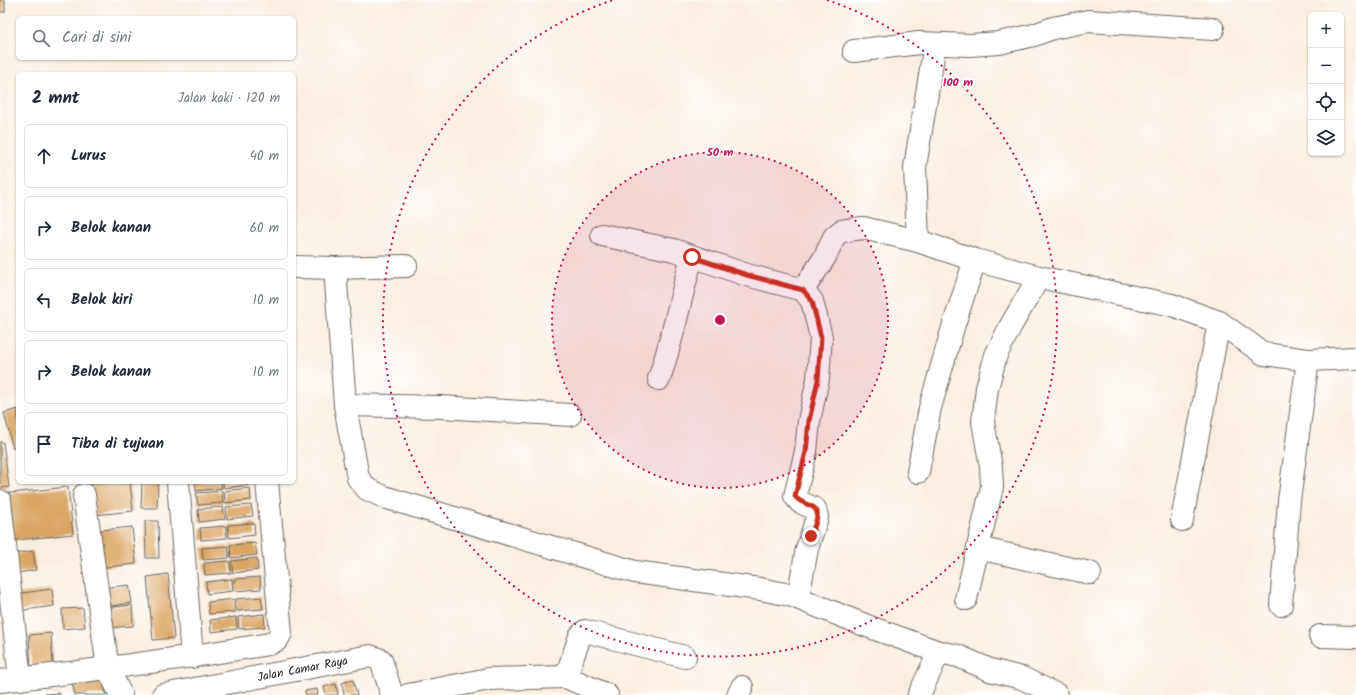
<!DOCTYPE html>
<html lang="id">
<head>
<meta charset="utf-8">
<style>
  :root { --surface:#fff; --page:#f2f2f3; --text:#1f2937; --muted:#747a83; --line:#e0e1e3 }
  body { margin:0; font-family:Kalam,sans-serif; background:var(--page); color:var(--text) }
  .controls { position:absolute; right:12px; top:12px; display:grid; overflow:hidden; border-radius:6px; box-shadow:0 1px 3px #0004 }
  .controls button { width:36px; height:36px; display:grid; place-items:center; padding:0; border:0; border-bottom:1px solid var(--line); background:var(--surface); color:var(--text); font:20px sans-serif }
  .stop { position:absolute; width:12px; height:12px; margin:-9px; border:3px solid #c8321e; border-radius:50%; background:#fff }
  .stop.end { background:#c8321e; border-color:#fff; box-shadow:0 1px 4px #0008 }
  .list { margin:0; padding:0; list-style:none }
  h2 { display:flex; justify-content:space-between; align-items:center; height:52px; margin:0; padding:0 16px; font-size:17px }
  h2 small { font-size:13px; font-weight:400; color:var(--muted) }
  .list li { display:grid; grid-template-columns:26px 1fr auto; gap:12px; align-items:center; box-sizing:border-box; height:64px; margin:0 8px 8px; padding:0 8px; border:1px solid var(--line); border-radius:6px }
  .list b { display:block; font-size:15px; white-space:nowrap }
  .list em { font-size:13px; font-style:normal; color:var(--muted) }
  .icon { flex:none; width:22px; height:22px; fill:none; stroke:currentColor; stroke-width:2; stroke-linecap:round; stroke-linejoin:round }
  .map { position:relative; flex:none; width:1356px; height:695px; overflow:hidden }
  .search { position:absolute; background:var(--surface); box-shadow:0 1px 3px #0004; left:16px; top:16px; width:280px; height:44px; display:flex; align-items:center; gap:10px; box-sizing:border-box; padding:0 14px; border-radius:6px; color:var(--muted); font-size:15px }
  .panel { position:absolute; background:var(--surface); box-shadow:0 1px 3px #0004; left:16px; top:72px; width:280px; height:412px; border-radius:6px }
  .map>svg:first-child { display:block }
  .building { fill:#daa562 }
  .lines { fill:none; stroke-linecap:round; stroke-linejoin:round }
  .minor-casing { stroke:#6a6661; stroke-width:24 }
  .minor { stroke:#fff; stroke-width:22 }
  .route { stroke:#c8321e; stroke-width:5 }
  .ring { fill:none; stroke:#c2185b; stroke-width:2; stroke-dasharray:2 4 }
  .labels { text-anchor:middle; stroke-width:3; stroke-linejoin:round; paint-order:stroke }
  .street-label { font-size:12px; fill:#1c1c1c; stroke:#fff }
  .centre { fill:#c2185b; stroke:#fff; stroke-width:2 }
  .ring-label { font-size:12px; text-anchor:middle; font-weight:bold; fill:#c2185b; stroke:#fff; stroke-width:3; stroke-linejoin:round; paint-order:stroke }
</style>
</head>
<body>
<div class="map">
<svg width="1356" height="695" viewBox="0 0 1356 695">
  <rect width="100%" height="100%" fill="#fff"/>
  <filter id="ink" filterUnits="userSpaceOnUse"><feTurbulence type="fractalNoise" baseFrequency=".025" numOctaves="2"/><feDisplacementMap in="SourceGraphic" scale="8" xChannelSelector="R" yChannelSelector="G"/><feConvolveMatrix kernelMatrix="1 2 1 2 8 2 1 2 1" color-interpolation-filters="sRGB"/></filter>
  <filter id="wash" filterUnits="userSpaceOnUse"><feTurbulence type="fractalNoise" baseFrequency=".012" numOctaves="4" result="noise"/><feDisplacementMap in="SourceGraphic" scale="16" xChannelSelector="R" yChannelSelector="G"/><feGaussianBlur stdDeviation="0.9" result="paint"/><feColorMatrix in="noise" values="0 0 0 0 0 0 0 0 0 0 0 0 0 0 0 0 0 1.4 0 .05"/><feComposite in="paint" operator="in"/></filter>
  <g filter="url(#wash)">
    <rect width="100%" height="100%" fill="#faeee1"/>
    <g id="blocks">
      <path class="building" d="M 0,0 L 5,0 L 5,12 L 0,12 Z
        M 18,409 L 18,447 L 13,448 L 4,413 Z
        M 0,442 L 3,442 L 9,487 L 0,488 Z
        M 91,482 L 130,482 L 133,511 L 95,515 Z
        M 142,482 L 158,482 L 157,508 L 141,508 Z
        M 195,482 L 221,482 L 222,488 L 196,491 Z
        M 223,482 L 249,482 L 249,485 L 224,488 Z
        M 68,487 L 73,534 L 7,541 L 2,494 Z
        M 250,488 L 251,500 L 225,503 L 224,491 Z
        M 222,491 L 223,503 L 198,505 L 196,493 Z
        M 251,505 L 253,516 L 227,519 L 226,507 Z
        M 223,507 L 225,519 L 199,522 L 198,509 Z
        M 145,521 L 158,521 L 159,558 L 146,558 Z
        M 254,523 L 255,535 L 229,538 L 228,525 Z
        M 226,526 L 227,538 L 201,540 L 200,528 Z
        M 132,527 L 136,564 L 96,568 L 92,531 Z
        M 255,543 L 257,555 L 231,558 L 230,545 Z
        M 228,546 L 229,558 L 203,560 L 202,548 Z
        M 33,551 L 36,570 L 17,573 L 14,554 Z
        M 257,558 L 258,570 L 233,573 L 231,561 Z
        M 229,561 L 231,573 L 205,575 L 204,563 Z
        M 168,574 L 174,638 L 153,640 L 147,577 Z
        M 260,577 L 261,589 L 235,591 L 234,579 Z
        M 232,579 L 233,591 L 207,594 L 206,582 Z
        M 129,585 L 132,603 L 104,607 L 102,588 Z
        M 52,589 L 54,606 L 17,611 L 15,594 Z
        M 261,597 L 263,609 L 237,611 L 236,599 Z
        M 234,599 L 235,612 L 209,614 L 208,602 Z
        M 132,605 L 133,626 L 106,628 L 104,608 Z
        M 83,608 L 85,627 L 63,629 L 62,609 Z
        M 264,614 L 265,627 L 239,629 L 238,617 Z
        M 236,617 L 237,629 L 211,632 L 210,620 Z
        M 51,633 L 53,664 L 31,666 L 29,635 Z
        M 101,674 L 106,695 L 75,695 L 72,682 Z
        M 353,680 L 357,695 L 344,695 L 342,683 Z
        M 336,684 L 338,695 L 326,695 L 324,687 Z
        M 317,689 L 318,695 L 306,695 L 305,691 Z
        M 60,693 L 60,695 L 45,695 L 45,694 Z"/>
    </g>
  </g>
  <g filter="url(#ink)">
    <use href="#blocks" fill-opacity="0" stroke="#6a6661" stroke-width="1"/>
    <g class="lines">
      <g class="minor-casing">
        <g id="minor">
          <path d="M 935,44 L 915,167 L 918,241 L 975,260"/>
          <path d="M 854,51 L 919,43 L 970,45 L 999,43 L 1034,35 L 1053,28 L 1088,21 L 1213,29"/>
          <path d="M 602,235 L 674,250 L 747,275 L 803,290 L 812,301 L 821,337 L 818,379 L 809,421 L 806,451 L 795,496 L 800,502 L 815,509 L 817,517 L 807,549 L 798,597"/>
          <path d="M 294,267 L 335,268 L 406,266"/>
          <path d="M 335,268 L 345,405 L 441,407 L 570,415"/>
          <path d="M 803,290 L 825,257 L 834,237 L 841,231 L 863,228 L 918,241"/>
          <path d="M 659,379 C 673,339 680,298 692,257"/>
          <path d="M 345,405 L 358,478 L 367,489 L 384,497 L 635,572 L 760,589 L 790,595 L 867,626 L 939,652 L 958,656 L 990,670 L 1022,678 L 1057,695"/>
          <path d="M 918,472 L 930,408 L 954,324 L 975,260 L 1039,277 L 1172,305 L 1219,322 L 1264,354 L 1308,360 L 1356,358"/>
          <path d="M 178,482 L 192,657"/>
          <path d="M 84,495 L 108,669 L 121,695"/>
          <path d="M 0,501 L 20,679"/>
          <path d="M 1182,520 L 1219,322"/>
          <path d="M 978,548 L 1090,573"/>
          <path d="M 966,599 L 992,487 L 991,467 L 983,422 L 987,388 L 996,355 L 1010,327 L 1039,277"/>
          <path d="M 1281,605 L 1289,501 L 1308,360"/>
          <path d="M 1320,636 L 1356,637"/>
          <path d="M 566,677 L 580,636 L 585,631 L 685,657"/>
          <path d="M 0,681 C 90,671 179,659 269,644 L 277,640 L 281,633 L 267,482"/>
          <path id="s1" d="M 163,695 L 370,656 L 381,660 L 392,695"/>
          <path d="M 408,695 L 489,679 L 566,677 L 607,695"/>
          <path d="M 738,695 L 742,687"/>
          <path d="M 919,695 L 939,652"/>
        </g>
      </g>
      <use href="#minor" class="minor"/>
    </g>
  </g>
  <g class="lines" filter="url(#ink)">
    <path class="route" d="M 692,257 L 747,275 L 803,290 L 812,301 L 821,337 L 818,380 L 809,421 L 806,452 L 795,496 C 800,506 820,503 817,517 C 816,523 813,530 811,536"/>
  </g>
  <circle cx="720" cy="320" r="168" fill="#c2185b" fill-opacity=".12"/>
  <g class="ring">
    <circle cx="720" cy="320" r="168"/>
    <path d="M827 0A337 337 0 1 1 613 0"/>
  </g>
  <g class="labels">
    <g class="street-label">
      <text dy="4" stroke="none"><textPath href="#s1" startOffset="142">Jalan Camar Raya</textPath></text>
    </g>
  </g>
  <circle cx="720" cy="320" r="6" class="centre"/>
  <g class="ring-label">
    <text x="958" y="86">100 m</text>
    <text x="720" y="156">50 m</text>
  </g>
</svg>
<div class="controls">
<button>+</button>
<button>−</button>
<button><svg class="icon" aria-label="locate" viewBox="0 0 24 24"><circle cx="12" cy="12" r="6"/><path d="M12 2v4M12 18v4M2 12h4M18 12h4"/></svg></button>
<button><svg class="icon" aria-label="layers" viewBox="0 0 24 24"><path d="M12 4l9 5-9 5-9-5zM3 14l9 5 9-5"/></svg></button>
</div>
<div class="stop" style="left:692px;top:257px"></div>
<div class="stop end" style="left:811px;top:536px"></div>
<div class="search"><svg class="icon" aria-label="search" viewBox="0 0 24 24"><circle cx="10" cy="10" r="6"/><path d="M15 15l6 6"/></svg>Cari di sini</div>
<section class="panel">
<h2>2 mnt<small>Jalan kaki · 120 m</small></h2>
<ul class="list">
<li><svg class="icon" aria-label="ahead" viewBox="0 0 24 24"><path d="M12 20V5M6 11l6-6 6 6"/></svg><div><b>Lurus</b></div><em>40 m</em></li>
<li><svg class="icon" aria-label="right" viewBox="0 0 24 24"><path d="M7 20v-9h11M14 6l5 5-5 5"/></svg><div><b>Belok kanan</b></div><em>60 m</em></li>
<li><svg class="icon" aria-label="left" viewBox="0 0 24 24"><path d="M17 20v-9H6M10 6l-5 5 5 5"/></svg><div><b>Belok kiri</b></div><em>10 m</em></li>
<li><svg class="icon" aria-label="right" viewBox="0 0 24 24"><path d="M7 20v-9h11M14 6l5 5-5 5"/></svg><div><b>Belok kanan</b></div><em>10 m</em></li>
<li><svg class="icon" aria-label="arrive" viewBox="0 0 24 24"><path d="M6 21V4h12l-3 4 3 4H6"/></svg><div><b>Tiba di tujuan</b></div></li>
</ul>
</section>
</div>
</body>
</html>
